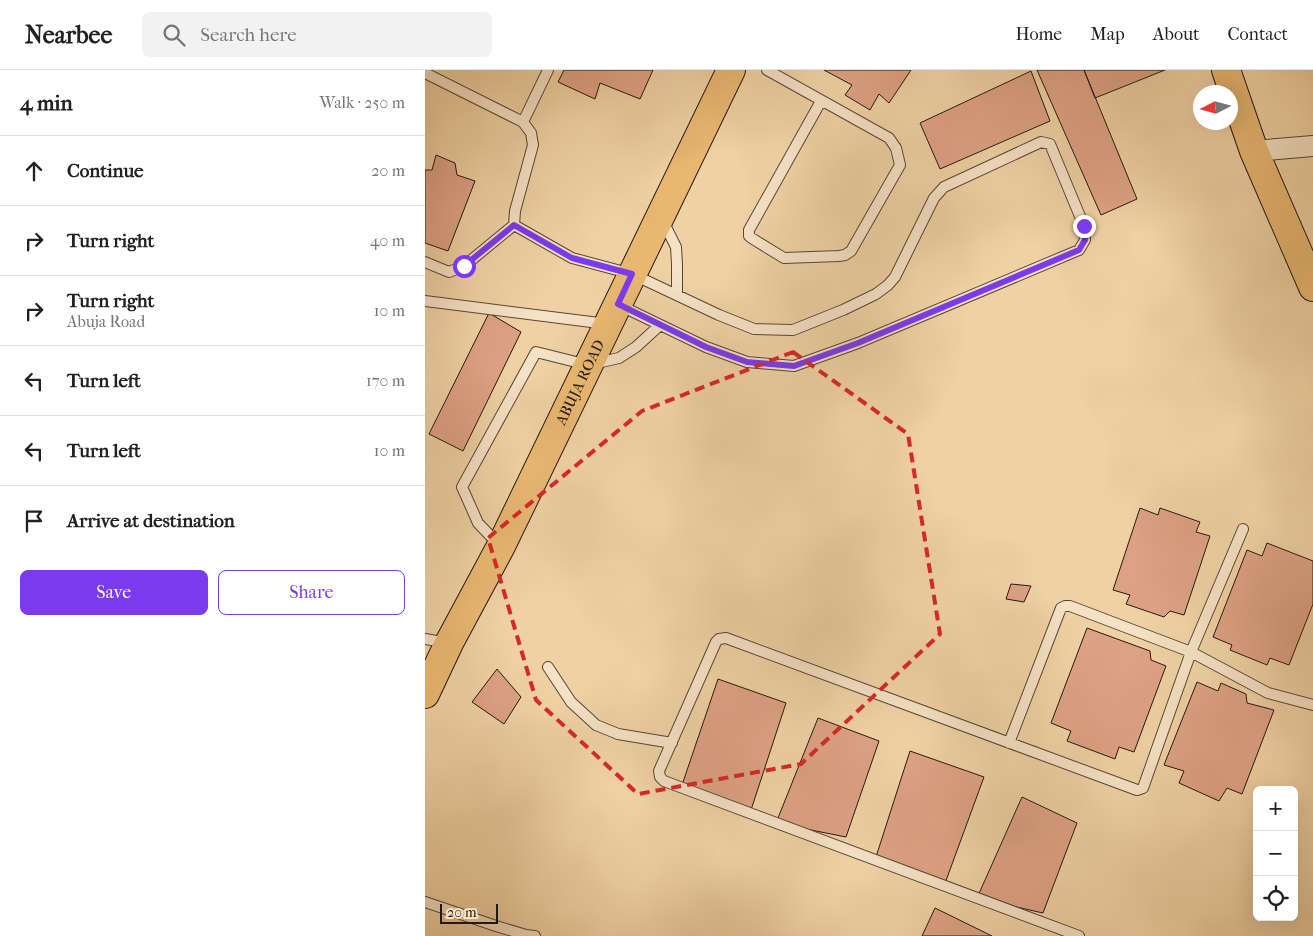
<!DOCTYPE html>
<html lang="en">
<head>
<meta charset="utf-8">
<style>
  :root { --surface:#fff; --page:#f2f2f2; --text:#202124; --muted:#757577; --line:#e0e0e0; --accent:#7c3aed }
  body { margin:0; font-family:"IM FELL French Canon",serif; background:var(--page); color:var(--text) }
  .controls { position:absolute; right:15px; bottom:15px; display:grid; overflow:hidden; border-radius:8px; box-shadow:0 5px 20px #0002 }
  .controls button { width:45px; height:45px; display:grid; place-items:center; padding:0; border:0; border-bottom:1px solid var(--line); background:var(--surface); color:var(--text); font:25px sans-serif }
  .compass { position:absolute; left:768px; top:15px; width:45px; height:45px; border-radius:50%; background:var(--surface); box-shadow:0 5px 20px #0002; rotate:264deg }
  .scale { position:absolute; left:15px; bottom:12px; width:58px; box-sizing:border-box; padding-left:5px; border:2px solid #251811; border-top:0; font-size:14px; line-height:18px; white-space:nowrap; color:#251811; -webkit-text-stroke:4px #f5e1c4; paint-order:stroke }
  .stop { position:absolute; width:15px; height:15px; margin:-11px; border:4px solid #7c3aed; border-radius:50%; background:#fff }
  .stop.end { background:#7c3aed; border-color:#fff; box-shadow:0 1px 5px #0008 }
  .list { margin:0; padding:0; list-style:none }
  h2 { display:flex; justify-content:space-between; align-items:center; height:65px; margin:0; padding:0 20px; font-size:21px }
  h2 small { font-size:16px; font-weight:400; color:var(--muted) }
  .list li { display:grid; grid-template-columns:32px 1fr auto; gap:15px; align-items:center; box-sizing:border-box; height:70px; padding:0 20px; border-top:1px solid var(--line) }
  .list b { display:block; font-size:19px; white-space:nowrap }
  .list p { margin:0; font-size:16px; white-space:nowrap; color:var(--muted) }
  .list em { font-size:16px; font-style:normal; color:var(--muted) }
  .actions { display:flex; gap:10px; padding:15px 20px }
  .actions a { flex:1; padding:11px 0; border:1px solid var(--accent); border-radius:8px; text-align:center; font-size:18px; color:var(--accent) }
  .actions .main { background:var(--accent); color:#fff }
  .icon { flex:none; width:28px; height:28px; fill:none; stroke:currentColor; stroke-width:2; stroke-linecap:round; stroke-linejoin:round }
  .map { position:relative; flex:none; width:888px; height:866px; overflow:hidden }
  header { display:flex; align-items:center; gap:30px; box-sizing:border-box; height:70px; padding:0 25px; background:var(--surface); border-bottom:1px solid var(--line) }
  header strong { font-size:24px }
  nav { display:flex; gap:28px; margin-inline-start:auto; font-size:18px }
  .search { width:350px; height:45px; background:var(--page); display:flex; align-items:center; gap:12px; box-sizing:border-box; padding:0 18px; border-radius:8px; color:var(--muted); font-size:19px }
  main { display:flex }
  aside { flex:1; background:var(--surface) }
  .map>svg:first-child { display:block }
  .building { fill:#dda284; stroke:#251811 }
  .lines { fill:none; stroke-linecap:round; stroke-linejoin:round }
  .lane-casing { stroke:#584636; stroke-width:12 }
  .street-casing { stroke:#584636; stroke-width:22 }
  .primary-casing { stroke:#251811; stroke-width:30 }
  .lane { stroke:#f5e1c4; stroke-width:10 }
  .street { stroke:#f5e1c4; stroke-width:20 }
  .primary { stroke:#e8b872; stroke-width:28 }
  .route { stroke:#7c3aed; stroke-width:6 }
  .marked { fill:none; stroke:#d62828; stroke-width:4; stroke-dasharray:10 6; stroke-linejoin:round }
  .labels { text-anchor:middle; stroke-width:4; stroke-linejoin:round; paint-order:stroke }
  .street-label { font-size:15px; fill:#251811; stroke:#f5e1c4 }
</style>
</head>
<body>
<header>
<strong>Nearbee</strong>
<div class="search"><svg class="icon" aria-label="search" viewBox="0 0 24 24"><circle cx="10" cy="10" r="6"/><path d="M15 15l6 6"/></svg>Search here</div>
<nav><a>Home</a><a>Map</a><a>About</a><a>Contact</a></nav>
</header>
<main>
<aside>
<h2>4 min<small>Walk · 250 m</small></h2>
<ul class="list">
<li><svg class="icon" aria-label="ahead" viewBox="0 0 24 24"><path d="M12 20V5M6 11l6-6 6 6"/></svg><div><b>Continue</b></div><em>20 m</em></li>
<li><svg class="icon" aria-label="right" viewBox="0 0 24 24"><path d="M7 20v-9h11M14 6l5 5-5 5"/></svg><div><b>Turn right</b></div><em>40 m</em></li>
<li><svg class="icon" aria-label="right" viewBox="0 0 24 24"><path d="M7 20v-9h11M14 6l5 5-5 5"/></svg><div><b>Turn right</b><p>Abuja Road</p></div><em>10 m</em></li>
<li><svg class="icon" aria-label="left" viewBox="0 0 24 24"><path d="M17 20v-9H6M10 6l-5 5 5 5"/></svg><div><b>Turn left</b></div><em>170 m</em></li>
<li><svg class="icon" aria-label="left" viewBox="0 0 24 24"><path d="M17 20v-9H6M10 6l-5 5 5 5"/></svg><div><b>Turn left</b></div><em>10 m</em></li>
<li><svg class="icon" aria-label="arrive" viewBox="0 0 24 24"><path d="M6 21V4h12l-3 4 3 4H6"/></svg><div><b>Arrive at destination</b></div></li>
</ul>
<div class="actions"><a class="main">Save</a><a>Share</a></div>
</aside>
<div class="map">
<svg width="888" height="866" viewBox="0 0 888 866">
  <rect width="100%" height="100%" fill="#f0d1a4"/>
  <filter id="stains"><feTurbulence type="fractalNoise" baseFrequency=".004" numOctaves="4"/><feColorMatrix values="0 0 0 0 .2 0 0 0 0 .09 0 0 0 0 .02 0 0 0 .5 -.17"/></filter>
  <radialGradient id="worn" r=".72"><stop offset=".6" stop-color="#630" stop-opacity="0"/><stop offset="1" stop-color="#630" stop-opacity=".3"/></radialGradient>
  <path class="building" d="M 139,0 L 228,0 L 215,29 L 175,13 L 170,29 L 133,12 Z
    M 399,0 L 486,0 L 464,33 L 454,24 L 445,40 L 420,25 L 427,15 Z
    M 612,0 L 659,0 L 712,129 L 676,145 Z
    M 659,0 L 740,0 L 670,28 Z
    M 606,1 L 625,51 L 515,99 L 495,53 Z
    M 11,85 L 30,93 L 32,105 L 50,111 L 23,181 L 0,173 L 0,100 L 7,100 Z
    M 64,243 L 96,262 L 38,381 L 4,364 Z
    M 715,438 L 733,445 L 735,438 L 775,452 L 771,462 L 785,466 L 759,545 L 745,541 L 739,547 L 701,534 L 705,525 L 688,520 Z
    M 842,473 L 888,491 L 888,534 L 864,595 L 845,588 L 842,595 L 805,580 L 807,575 L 788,567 L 822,480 L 837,486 Z
    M 586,514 L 606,516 L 599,532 L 581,529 Z
    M 662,558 L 725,581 L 726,590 L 741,596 L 709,682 L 694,677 L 690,689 L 642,671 L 646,661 L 626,653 Z
    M 72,599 L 96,627 L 79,654 L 47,632 Z
    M 293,609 L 361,633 L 325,743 L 256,718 Z
    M 772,612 L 793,621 L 796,613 L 821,624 L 822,633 L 849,640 L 817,724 L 802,718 L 794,731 L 754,713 L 759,701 L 739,695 Z
    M 393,648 L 454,671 L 421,767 L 351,753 Z
    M 485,681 L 559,707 L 519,816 L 450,790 Z
    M 597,727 L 652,753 L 618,843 L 552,828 Z
    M 510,838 L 567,866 L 497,866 Z"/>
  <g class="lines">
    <g class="lane-casing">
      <path id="lane" d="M 342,0 L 464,68 L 471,78 L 475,95 L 426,181 L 420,185 L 414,186 L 359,188 L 328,169 L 324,166 L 324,160 L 396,31
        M 0,3 L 98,52 L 106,63 L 108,75 L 90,141 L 89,155 L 39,196 L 24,202 L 0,192
        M 98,52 L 123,0
        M 237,149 L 251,177 L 252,194 L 252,225
        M 89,155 L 147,188 L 207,204 L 294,245 L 329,259 L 368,260 L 418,240 L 451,224 L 463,215 L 470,207 L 509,128 L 519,117 L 616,72 L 625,74 L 659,156 L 660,170 L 654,180 L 433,273 L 369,296 L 322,292 L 281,277 L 194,235
        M 0,231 L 182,254
        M 74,475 L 53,453 L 37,417 L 111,282 L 163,295 L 194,288 L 211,277 L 235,255
        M 0,569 L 23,573
        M 123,597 L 146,632 L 171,655 L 193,664 L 247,673
        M 584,673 L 636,538 L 640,536 L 645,536 L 766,582 L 843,623 L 888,635
        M 0,832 L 71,856 L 101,865 L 110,866
        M 654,866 L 239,711 L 235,707 L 234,701 L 291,572 L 294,569 L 301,568 L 712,720 L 718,718 L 766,582 L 818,459"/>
    </g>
    <g class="street-casing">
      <path id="street" d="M 829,81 L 888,76"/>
    </g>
    <g class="primary-casing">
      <g id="primary">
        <path d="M 801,0 L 829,81 L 888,217"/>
        <path id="s1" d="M 0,624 L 24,573 L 76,476 L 306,0"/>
      </g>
    </g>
    <use href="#lane" class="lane"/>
    <use href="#street" class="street"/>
    <use href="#primary" class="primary"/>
  </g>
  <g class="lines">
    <path class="route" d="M 39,196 L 89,155 L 147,188 L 207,204 L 193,234 L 281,277 L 322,292 L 369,296 L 433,273 L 654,180 L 660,170 L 659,156"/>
  </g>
  <path class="marked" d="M 368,282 L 483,364 L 515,564 L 376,694 L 213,724 L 111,630 L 63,468 L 217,341 Z"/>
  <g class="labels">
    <g class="street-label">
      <text dy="5" stroke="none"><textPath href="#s1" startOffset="348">ABUJA ROAD</textPath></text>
    </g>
  </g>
  <rect width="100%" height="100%" filter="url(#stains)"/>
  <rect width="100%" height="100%" fill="url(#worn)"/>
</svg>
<div class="controls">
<button>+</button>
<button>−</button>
<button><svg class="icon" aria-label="locate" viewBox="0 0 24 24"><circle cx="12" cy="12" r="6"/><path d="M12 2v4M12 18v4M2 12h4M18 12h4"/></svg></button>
</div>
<svg class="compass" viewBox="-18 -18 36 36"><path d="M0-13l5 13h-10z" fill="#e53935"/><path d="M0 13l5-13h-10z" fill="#757577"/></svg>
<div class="scale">20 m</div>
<div class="stop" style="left:39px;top:196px"></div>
<div class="stop end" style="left:659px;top:156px"></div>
</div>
</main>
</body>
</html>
